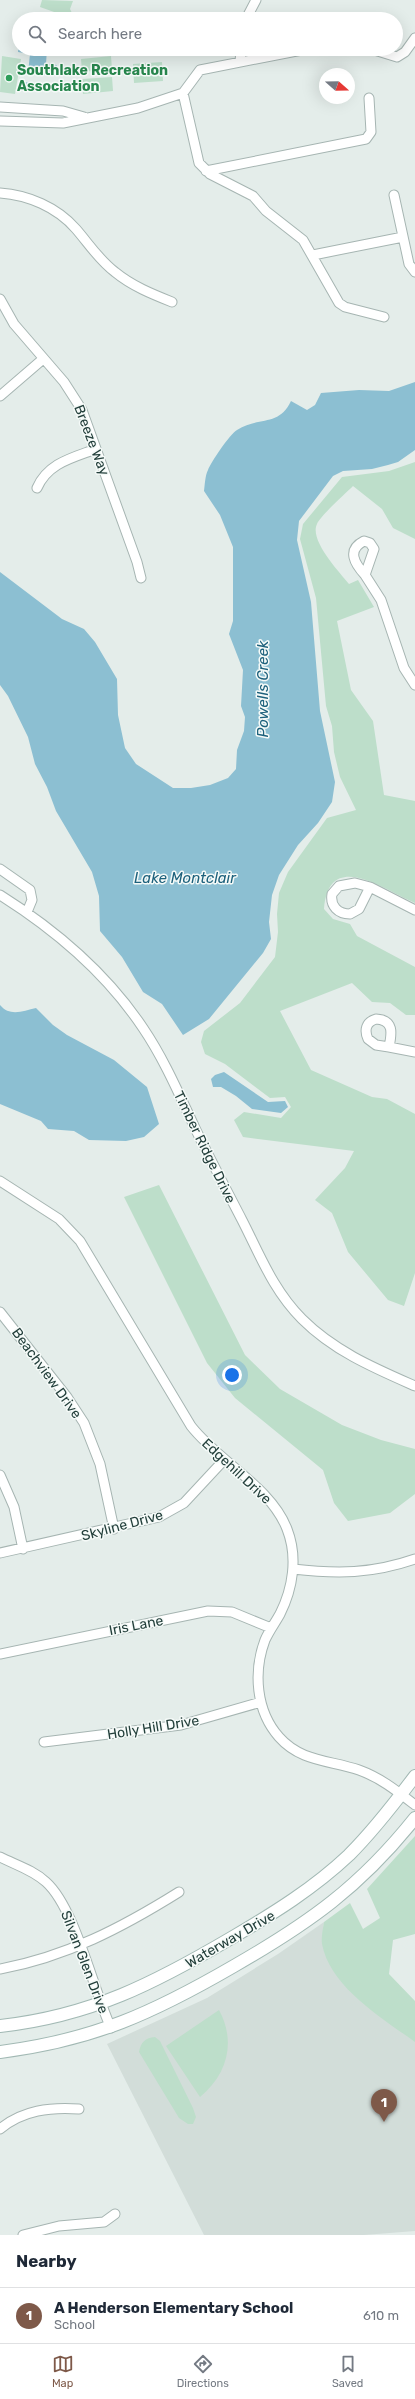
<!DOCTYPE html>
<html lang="en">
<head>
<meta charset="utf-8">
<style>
  :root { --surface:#fff; --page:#f6f6f7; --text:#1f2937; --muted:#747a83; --line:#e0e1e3; --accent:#7e5949 }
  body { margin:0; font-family:Rubik,sans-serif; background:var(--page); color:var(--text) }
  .compass { position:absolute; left:319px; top:68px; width:36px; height:36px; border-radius:50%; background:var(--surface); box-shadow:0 4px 16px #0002; rotate:110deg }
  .you { position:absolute; left:232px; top:1375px; width:14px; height:14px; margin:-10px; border:3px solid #fff; border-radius:50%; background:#1a73e8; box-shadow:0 0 0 6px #1a73e833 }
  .badge { display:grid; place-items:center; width:26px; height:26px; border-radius:50%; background:var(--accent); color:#fff; font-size:13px; font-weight:700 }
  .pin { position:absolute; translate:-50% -33px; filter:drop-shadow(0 1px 2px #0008) }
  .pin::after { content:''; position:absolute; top:21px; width:14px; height:12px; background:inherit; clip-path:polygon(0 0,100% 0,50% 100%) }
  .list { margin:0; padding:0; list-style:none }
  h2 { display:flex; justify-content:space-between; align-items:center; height:52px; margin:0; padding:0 16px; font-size:17px }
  h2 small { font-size:13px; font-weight:400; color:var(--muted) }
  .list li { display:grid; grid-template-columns:26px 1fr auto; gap:12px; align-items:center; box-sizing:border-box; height:56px; padding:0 16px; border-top:1px solid var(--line) }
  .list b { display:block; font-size:15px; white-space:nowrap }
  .list p { margin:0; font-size:13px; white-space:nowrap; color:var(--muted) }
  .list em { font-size:13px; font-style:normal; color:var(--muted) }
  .icon { flex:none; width:22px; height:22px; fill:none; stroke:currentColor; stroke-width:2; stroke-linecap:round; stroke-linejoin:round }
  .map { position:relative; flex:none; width:415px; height:2235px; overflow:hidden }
  .search { position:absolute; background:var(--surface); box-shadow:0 4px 16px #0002; left:12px; right:12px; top:12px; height:44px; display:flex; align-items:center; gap:10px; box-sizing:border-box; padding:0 14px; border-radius:22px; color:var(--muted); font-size:15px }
  .sheet { height:108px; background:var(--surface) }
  nav { display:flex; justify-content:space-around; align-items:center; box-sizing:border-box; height:56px; border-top:1px solid var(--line); background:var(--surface); font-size:11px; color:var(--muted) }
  nav a { display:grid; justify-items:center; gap:2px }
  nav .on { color:var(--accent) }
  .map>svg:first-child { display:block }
  .built { fill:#d2ddd9 }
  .green { fill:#bddeca }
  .water { fill:#8cbfd2 }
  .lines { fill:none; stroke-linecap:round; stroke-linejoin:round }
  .street-casing { stroke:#a6b5b2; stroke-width:11 }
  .secondary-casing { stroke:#a2b9b4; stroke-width:14 }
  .street { stroke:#fff; stroke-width:9 }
  .secondary { stroke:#fff; stroke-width:12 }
  .leisure-dot { fill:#2e9e5b; stroke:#f5faf8; stroke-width:1.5 }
  .labels { text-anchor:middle; stroke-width:3; stroke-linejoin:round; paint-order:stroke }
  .leisure-label { font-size:14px; font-weight:bold; fill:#27864d; stroke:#f5faf8; text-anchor:start }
  .street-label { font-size:14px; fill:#233f3b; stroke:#f5faf8 }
  .water-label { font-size:15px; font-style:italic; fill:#1d617c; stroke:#f5faf8 }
</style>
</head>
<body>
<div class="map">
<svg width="415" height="2235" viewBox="0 0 415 2235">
  <rect width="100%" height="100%" fill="#e4edea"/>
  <path class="built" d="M 324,1922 L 322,1943 L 415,2034 L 415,2231 L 364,2235 L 204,2235 L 107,2044 L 207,1998 L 278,1954 Z"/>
  <path class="green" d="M 42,0 L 73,1 L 70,9 L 72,13 L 71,18 L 40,7 Z
    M 35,12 L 52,19 L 33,19 L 32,16 Z
    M 2,56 L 21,59 L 15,94 L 0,92 Z
    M 111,56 L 112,69 L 82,72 L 81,59 Z
    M 162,62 L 163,81 L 134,83 L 133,64 Z
    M 112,77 L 113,91 L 83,94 L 82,79 Z
    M 415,462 L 415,539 L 393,528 L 382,509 L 353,486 C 346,493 320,516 317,524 C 309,540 339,572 349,584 L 358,580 L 374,607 L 337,621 L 351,690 L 373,721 L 384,795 L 415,801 L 415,903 C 384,890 329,848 324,909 L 333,919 L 350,924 L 357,936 L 415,967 L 415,1015 L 406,1015 L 390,1003 L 372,1002 L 352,983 L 280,1011 L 311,1070 L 372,1097 L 387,1099 L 415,1114 L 415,1273 L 404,1306 L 388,1300 L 348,1252 L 332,1213 L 315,1200 L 345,1168 L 354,1151 L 243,1137 L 234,1120 L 244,1112 L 281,1118 L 291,1107 L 285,1097 L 270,1098 L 225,1064 L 205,1054 L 201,1042 L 204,1031 L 240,1003 L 275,957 L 278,932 L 277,914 L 279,893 L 288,872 L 327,818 L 356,810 L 340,777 L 334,752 L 332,726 L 326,706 L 316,598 L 300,539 L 303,524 L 342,477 L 389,471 Z
    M 159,1185 L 245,1355 L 280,1389 L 342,1425 L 381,1440 L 415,1449 L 415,1494 L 390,1513 L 348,1521 L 334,1503 L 323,1470 L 235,1398 L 207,1363 L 124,1197 Z
    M 415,1836 L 415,1934 L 393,1940 L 389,1974 L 415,2001 L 415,2042 C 382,2018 330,1987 322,1944 C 321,1937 323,1929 324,1922 L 350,1903 L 363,1929 L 380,1918 L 367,1889 Z
    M 219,2010 C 236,2041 228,2074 200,2097 L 166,2046 Z
    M 155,2037 L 160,2041 L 193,2108 L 196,2117 L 193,2124 L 188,2124 L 179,2118 L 139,2052 C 141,2042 145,2038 155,2037 Z"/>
  <path class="water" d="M 19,44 L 19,49 L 47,49 L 46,64 L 57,65 L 56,76 L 28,73 L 30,54 L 18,52 Z
    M 22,82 L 33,83 L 33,89 L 21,87 Z
    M 415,382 L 415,450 L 398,462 L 388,465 L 372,469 L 343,471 L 333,476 L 299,521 L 297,540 L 311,602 L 320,711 L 335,782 L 332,802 L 318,823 L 298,845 L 279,875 L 272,895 L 269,922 L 271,939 L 263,953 L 209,1019 L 183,1035 L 162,1004 L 143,992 L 122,957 L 100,931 L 99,896 L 92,872 L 56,811 L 47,787 L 35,764 L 28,737 L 8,696 L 0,685 L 0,572 L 62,619 L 84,629 L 95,642 L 117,679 L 118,715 L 125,748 L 136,764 L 173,788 L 191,788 L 210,785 L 228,778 L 236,769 L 237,750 L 244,731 L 245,717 L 241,706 L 243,670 L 229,634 L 233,621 L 233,547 L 220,515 L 204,491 C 205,484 205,476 208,470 C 211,462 230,434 237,430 C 259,416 279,427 291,401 L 307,410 L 315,405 L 321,393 L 359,390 L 389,391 Z
    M 0,1005 C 10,1017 23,1011 36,1008 L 53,1025 L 67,1035 L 114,1060 L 147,1087 L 159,1124 L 144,1137 L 126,1141 L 89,1140 L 74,1131 L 48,1129 L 41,1121 L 0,1104 Z
    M 224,1072 L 268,1102 L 285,1101 L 288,1107 L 281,1113 L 252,1109 L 236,1096 L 221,1087 L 213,1087 L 211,1079 L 215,1075 Z"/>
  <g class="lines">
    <g class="street-casing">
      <path id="street" d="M 246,19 L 256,0
        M 371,49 L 397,57 L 405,52 L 415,38
        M 240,62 L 241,49
        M 183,93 L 199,163 L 210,174 L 253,196 L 266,211 L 303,240 L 339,303 L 345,307 L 384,317
        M 0,107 L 63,111 L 84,117
        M 0,121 L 63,123 L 138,108 L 183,93 L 200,70 L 307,49
        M 206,171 L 366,139 L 371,132 L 369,98
        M 0,193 C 28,195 57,207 76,229 C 89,244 99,260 115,272 C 132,286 152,294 172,302
        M 394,195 L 409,264 L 415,272
        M 313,255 L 403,237
        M 0,299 L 14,324 L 64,382 L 82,410 L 137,562 L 141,578
        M 0,396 L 43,359
        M 37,488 C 48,463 72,458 96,449
        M 364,541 L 370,543 L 374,549 L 365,575 C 355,564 346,550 364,541 Z
        M 365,575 L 381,600 L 404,668 L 415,685
        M 0,869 L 30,890 L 32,900 L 27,912
        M 355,883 L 370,887 L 359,909 L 350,914 C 338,914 330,906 332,894 L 339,886 Z
        M 370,887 L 415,910
        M 0,895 C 54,929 107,974 143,1028 C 164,1059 179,1094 195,1128 C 210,1159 226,1189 242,1220 C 260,1255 273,1290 302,1319 C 334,1351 374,1368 415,1386
        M 376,1019 C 394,1020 392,1033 389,1047 L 376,1045 L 368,1039 C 364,1030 366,1022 376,1019 Z
        M 389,1047 L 415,1052
        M 0,1181 L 59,1219 L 80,1241 L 191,1426 C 218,1461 271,1487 287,1529 C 298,1557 293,1588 280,1614 C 275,1623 269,1631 265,1640 C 253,1672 256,1711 279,1737 C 301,1762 330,1760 359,1770 C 381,1778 397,1791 415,1805
        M 0,1312 L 67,1397 L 84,1423 L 100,1464 L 114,1529
        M 0,1475 L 14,1507 L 23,1549
        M 0,1553 L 159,1517 L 184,1503 L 224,1460
        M 293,1569 C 337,1574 372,1574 415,1559
        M 0,1654 L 208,1611 L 232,1612 L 271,1628
        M 44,1742 L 181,1725 L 261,1702
        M 0,1857 C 16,1865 33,1870 46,1882 C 75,1908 93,1989 111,2028
        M 0,1969 C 66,1957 123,1927 179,1892
        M 0,2129 C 23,2110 50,2107 79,2109
        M 23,2235 L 59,2226 L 104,2222 L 115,2214"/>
    </g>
    <g class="secondary-casing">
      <path id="secondary" d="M 0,2026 C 91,2016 155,1983 233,1937 C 274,1913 314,1888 349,1855 C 373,1831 394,1804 415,1776
        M 0,2052 C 94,2040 153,2013 234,1966 C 309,1923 360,1887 415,1818"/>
    </g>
    <use href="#street" class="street"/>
    <use href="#secondary" class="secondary"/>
  </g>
  <circle class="leisure-dot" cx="9" cy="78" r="4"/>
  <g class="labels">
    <g class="leisure-label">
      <text x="17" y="75">Southlake Recreation<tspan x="17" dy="16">Association</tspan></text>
    </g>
    <g class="street-label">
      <text transform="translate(92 440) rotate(69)" y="5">Breeze Way</text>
      <text transform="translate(205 1147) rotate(64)" y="5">Timber Ridge Drive</text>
      <text transform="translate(47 1373) rotate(54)" y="5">Beachview Drive</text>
      <text transform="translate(237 1471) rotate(43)" y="5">Edgehill Drive</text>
      <text transform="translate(122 1525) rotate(-15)" y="5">Skyline Drive</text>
      <text transform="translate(136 1625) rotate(-11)" y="5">Iris Lane</text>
      <text transform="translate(153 1727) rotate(-9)" y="5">Holly Hill Drive</text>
      <text transform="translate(230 1939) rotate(-30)" y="5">Waterway Drive</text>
      <text transform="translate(85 1962) rotate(69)" y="5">Silvan Glen Drive</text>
    </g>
    <g class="water-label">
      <text transform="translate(263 689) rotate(-90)" y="5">Powells Creek</text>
      <text x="185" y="883">Lake Montclair</text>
    </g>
  </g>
</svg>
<svg class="compass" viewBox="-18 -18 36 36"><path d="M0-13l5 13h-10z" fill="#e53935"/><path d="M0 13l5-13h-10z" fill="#747a83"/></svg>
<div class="you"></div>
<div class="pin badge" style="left:384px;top:2122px">1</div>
<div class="search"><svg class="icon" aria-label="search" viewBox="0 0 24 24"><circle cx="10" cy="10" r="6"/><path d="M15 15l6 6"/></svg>Search here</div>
</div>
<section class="sheet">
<h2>Nearby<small></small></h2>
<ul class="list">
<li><span class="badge">1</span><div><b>A Henderson Elementary School</b><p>School</p></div><em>610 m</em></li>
</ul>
</section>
<nav>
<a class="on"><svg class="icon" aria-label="map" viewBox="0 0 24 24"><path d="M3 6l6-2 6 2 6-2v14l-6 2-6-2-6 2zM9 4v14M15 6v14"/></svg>Map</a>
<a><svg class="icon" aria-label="directions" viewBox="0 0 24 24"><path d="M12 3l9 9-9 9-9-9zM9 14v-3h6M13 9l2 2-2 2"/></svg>Directions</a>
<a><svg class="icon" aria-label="saved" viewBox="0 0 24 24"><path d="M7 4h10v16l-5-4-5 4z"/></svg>Saved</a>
</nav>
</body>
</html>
